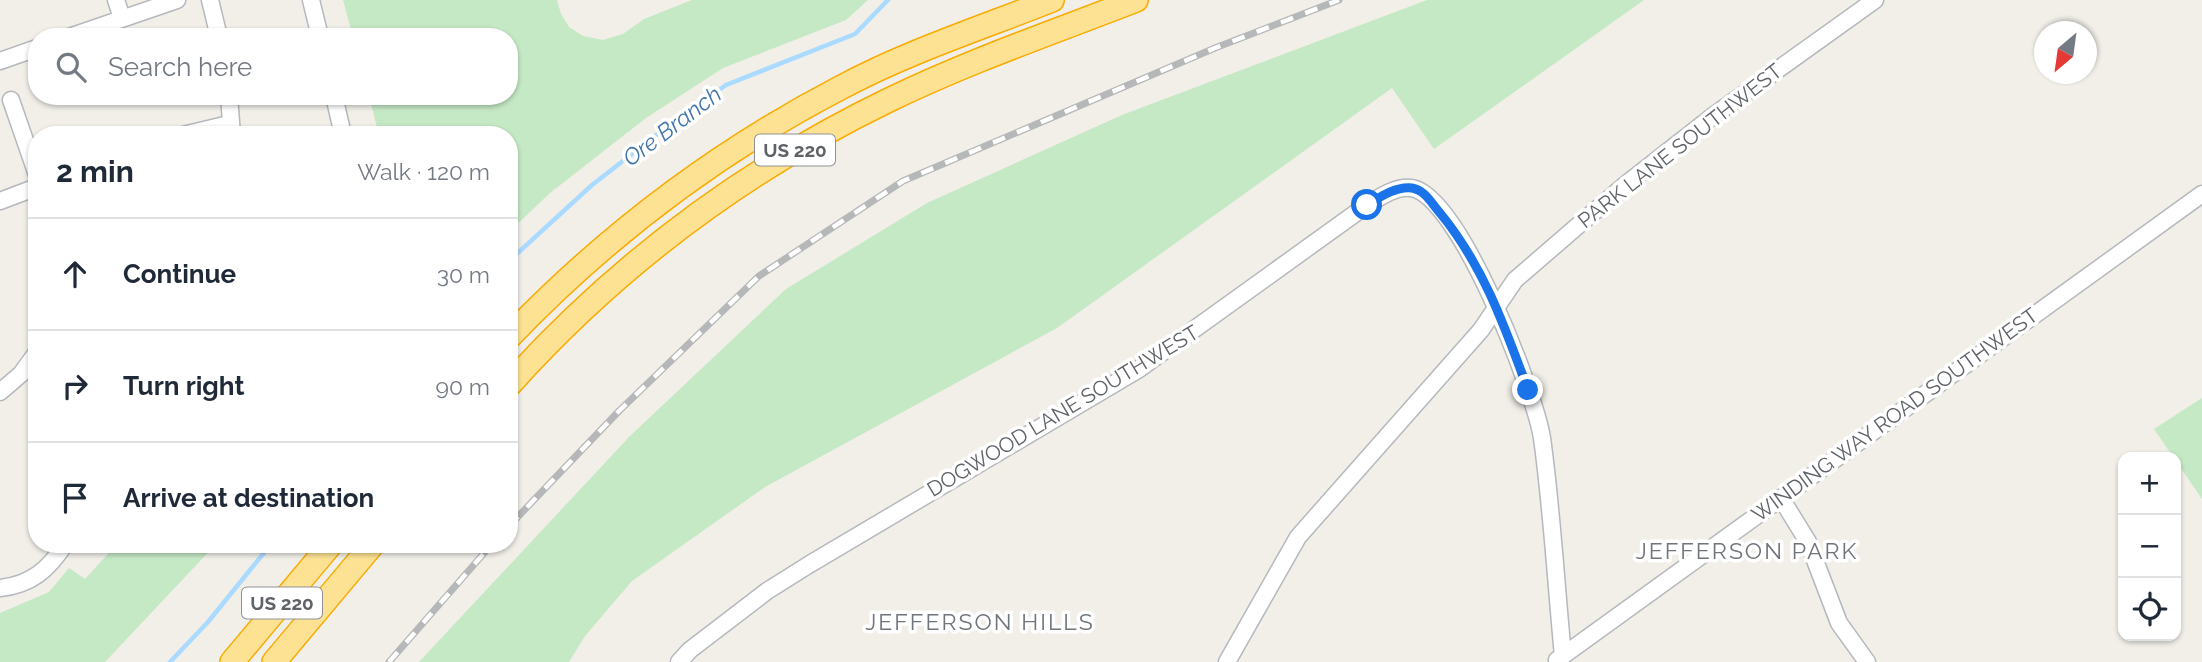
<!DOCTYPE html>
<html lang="en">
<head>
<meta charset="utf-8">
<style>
  :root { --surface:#fff; --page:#f6f6f7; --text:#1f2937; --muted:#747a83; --line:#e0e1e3 }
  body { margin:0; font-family:Raleway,sans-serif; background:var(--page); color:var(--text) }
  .controls { position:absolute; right:21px; bottom:21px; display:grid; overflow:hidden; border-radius:14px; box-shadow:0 2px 5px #0004 }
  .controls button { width:63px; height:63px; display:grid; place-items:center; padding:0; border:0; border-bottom:2px solid var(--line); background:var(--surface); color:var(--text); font:35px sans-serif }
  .compass { position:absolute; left:2034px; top:21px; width:63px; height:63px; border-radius:50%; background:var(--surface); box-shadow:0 2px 5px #0004; rotate:209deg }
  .stop { position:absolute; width:21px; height:21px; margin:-16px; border:5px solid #1a73e8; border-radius:50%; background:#fff }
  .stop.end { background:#1a73e8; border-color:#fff; box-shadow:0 2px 7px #0008 }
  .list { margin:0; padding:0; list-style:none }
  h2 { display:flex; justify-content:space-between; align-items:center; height:91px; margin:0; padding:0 28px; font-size:30px }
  h2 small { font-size:23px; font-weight:400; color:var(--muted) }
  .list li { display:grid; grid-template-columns:46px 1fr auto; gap:21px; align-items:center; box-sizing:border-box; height:112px; padding:0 28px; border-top:2px solid var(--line) }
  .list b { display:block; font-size:26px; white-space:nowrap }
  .list em { font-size:23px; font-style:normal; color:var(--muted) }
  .icon { flex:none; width:38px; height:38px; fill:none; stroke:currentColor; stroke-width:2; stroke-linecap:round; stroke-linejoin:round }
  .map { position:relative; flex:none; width:2202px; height:662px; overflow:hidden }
  .search { position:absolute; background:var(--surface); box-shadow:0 2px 5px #0004; left:28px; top:28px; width:490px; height:77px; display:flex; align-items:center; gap:18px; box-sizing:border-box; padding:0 24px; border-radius:28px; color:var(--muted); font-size:26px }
  .panel { position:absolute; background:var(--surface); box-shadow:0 2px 5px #0004; left:28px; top:126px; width:490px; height:427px; border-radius:28px }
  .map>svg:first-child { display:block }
  .green { fill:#c5e8c5 }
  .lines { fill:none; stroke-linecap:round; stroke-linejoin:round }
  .stream { stroke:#aadaff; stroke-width:4.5 }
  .minor-casing { stroke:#b5b8bc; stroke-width:19 }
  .highway-casing { stroke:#f9ab00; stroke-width:26 }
  .minor { stroke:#fff; stroke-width:16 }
  .highway { stroke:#fde293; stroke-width:23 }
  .rail-casing { stroke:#b6b7b8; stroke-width:7 }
  .rail { stroke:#fff; stroke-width:4.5; stroke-dasharray:13; stroke-linecap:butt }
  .route { stroke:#1a73e8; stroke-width:9 }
  .labels { text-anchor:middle; stroke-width:7; stroke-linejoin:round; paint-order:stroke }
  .shield { fill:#fff; stroke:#8f9295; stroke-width:2 }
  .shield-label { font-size:19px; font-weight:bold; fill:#5f6368 }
  .street-label { font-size:21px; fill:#5f6368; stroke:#fff }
  .water-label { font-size:23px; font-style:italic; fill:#4174aa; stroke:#fff }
  .neighbourhood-label { font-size:23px; letter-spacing:2px; fill:#70757a; stroke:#fff }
</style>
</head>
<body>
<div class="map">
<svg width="2202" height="662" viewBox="0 0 2202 662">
  <rect width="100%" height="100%" fill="#f1efe8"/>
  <path class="green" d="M 343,0 L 557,0 L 561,14 L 569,27 L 583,36 L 603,40 L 623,34 L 644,19 L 692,0 L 868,0 L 846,20 L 723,68 L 646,118 L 550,193 L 509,232 L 509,135 L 379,135 L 369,96 L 509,96 L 509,37 L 353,37 Z
    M 1427,0 L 1644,0 L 1434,149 L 1392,88 L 1057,328 L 765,487 L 632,581 L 585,636 L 569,662 L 419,662 L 630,436 L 786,289 L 927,203 L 1122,115 Z
    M 2202,398 L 2202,499 L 2154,429 Z
    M 117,544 L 216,544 L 105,662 L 0,662 L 0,613 L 49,592 L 69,568 L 85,579 Z"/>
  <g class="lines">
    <path class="stream" d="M 509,261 L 592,185 L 668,126 L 726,85 L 855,34 L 888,0
      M 170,662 L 208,622 L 271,544"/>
    <g class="minor-casing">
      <path id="minor" d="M 116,0 L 122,18
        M 210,0 L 219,37
        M 311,0 L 320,37
        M 69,37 L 177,0
        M 0,61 L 37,48
        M 229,96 L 232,135
        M 334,96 L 343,135
        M 11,100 L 37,175
        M 183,135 L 229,124
        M 0,201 L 37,187
        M 0,392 L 21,374 L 37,352
        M 1781,498 L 1808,542 L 1839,623 L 1867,662
        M 0,588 C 31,585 49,569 65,544
        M 1557,660 L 2202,194
        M 679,662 L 690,650 L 767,591 L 810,564 L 1139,369 L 1367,205 C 1380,197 1396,186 1411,188 C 1459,194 1535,393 1542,438 C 1552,510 1556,584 1563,656
        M 1227,662 L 1298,537 L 1481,330 L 1515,280 L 1625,185 L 1713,116 L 1875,0"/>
    </g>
    <g class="highway-casing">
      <path id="highway" d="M 509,337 C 605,237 717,152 840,88 C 907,52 981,28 1052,0
        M 509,385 C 617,265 744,170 889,100 C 969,61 1054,32 1136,0
        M 232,662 L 331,544
        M 274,662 L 373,544"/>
    </g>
    <use href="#minor" class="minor"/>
    <use href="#highway" class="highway"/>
    <g class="rail-casing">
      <path id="rail" d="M 509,526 L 619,411 L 759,276 L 903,181 L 1215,48 L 1339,0
        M 389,662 L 492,544"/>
    </g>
    <use href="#rail" class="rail"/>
  </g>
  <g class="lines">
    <path class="route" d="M 1367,205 C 1380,197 1396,186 1412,188 C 1425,190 1432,204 1440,213 C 1483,265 1505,327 1528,390"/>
  </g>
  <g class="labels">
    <g class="shield">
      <rect x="755" y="134.5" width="80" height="31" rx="5"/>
      <rect x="242" y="587.5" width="80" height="31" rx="5"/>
    </g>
    <g class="shield-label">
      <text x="795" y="157">US 220</text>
      <text x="282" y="610">US 220</text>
    </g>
    <g class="street-label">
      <text transform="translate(1680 146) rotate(-38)" y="7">PARK LANE SOUTHWEST</text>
      <text transform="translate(1063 411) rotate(-31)" y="7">DOGWOOD LANE SOUTHWEST</text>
      <text transform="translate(1895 415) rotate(-36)" y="7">WINDING WAY ROAD SOUTHWEST</text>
    </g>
    <g class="water-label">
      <text transform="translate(672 126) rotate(-37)" y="8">Ore Branch</text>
    </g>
    <g class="neighbourhood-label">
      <text x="1747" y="559">JEFFERSON PARK</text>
      <text x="980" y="630">JEFFERSON HILLS</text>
    </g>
  </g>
</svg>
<div class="controls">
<button>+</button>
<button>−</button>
<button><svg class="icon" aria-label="locate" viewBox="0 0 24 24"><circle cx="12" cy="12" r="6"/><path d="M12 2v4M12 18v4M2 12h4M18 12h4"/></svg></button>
</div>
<svg class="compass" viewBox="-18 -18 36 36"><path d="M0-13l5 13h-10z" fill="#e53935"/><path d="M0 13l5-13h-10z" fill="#747a83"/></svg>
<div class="stop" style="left:1367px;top:205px"></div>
<div class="stop end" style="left:1528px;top:390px"></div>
<div class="search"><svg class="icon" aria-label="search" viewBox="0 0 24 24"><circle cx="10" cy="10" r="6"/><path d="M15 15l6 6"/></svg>Search here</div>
<section class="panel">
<h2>2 min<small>Walk · 120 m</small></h2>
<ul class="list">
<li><svg class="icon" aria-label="ahead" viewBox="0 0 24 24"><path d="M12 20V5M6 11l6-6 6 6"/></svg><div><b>Continue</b></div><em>30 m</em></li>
<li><svg class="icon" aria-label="right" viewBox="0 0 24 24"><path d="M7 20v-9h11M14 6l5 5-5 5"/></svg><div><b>Turn right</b></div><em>90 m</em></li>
<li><svg class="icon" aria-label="arrive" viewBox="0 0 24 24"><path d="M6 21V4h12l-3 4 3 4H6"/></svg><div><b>Arrive at destination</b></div></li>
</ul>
</section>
</div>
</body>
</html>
